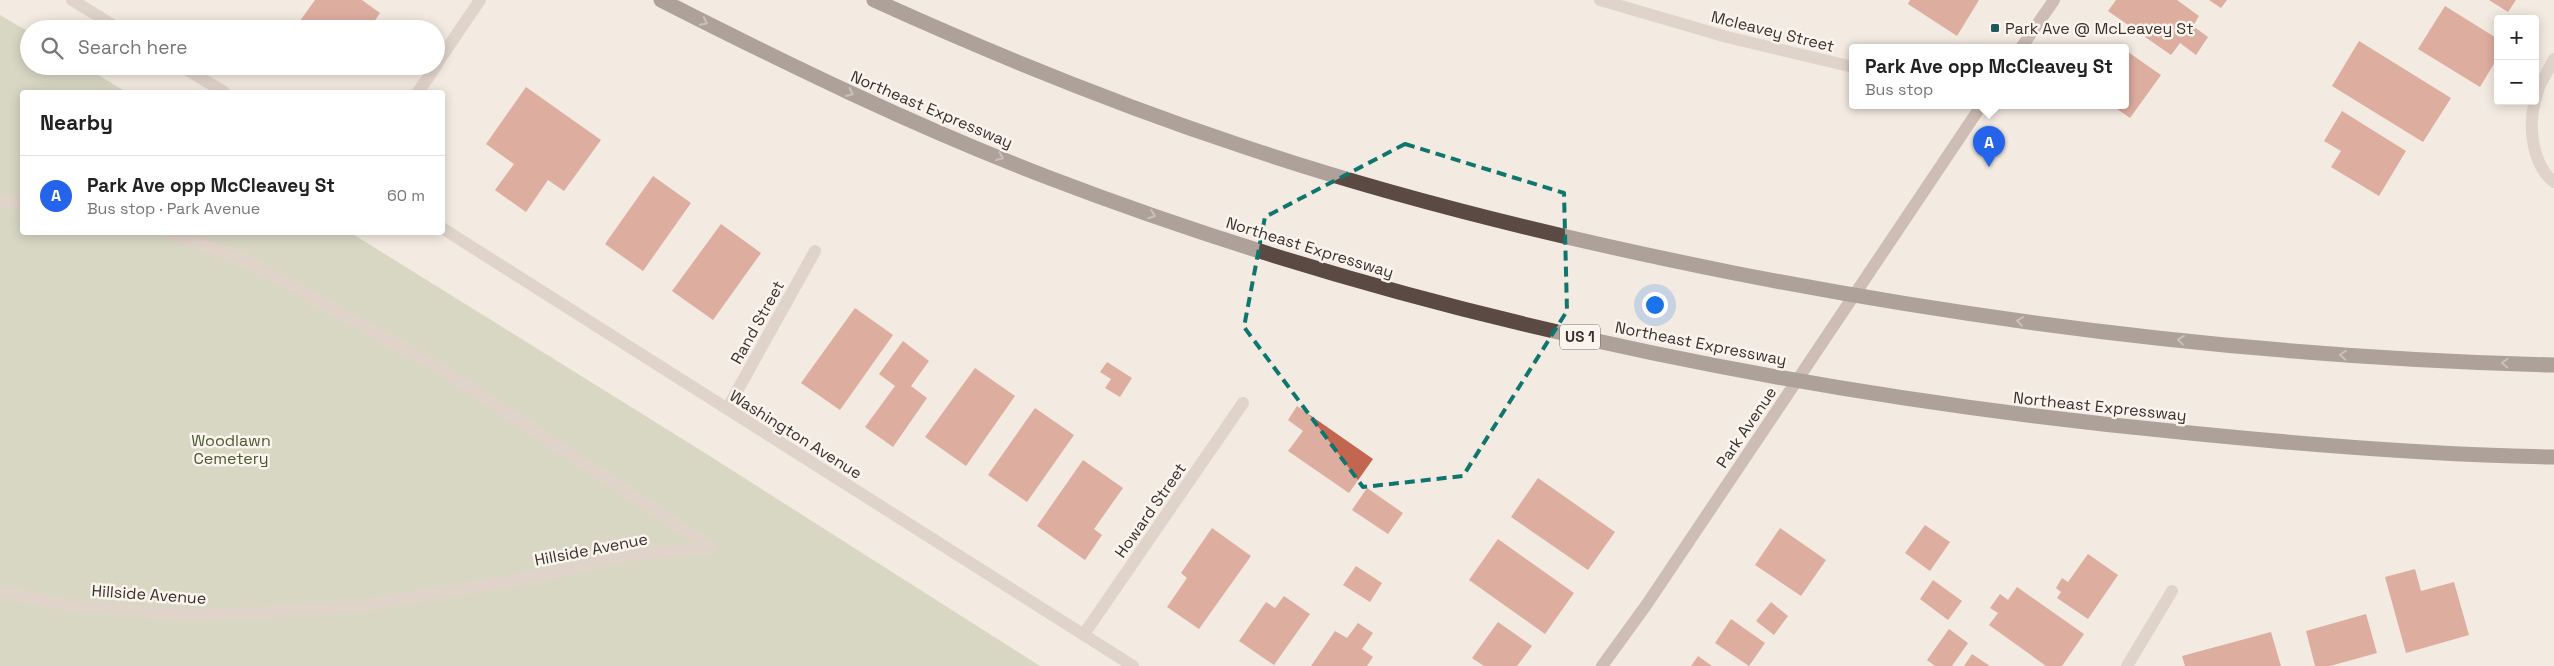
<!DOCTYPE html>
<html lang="en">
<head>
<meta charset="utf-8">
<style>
  :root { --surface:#fff; --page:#f6f6f6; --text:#222; --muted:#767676; --line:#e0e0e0; --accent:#2563eb }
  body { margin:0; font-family:"Space Grotesk",sans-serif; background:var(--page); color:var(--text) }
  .controls { position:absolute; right:15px; top:15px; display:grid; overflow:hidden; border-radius:5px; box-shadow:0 2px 12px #0003 }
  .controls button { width:45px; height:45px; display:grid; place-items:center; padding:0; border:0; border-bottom:1px solid var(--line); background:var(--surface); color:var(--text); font:25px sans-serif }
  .you { position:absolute; left:1654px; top:304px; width:18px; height:18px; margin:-12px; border:4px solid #fff; border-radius:50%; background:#1a73e8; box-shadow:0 0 0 8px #1a73e833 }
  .badge { display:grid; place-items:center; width:32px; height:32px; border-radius:50%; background:var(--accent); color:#fff; font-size:16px; font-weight:700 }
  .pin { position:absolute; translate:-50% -41px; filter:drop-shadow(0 1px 2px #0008) }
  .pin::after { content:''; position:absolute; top:26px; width:18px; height:15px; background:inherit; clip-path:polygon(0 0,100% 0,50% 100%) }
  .popup { position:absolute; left:1849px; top:44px; width:280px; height:65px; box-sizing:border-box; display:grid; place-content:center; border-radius:5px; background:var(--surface); filter:drop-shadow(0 1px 4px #0005); font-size:16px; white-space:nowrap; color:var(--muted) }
  .popup b { font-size:19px; color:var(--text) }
  .popup::after { content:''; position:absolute; left:50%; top:100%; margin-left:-10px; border:10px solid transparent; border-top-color:var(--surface) }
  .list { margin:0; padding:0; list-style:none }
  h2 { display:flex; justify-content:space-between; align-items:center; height:65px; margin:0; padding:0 20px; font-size:21px }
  h2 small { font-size:16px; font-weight:400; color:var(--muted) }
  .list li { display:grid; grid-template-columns:32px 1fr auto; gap:15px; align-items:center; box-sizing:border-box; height:80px; padding:0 20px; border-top:1px solid var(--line) }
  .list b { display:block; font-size:19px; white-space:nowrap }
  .list p { margin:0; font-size:16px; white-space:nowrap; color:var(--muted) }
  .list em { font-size:16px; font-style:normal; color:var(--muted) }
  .icon { flex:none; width:28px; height:28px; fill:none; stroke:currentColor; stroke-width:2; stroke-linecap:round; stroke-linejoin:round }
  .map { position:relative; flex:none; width:2554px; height:666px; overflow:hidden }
  .search { position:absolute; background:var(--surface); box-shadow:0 2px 12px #0003; left:20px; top:20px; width:425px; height:55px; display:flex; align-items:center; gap:12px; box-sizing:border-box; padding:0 18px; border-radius:28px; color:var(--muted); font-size:19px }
  .panel { position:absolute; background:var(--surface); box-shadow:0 2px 12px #0003; left:20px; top:90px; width:425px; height:145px; border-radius:5px }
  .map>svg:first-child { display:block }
  .green { fill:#b9c2a1 }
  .building { fill:#c36650 }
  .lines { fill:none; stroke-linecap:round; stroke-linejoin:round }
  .service { stroke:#cbb9ad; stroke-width:12 }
  .minor { stroke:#cbb9ad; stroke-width:12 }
  .tertiary { stroke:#cbb9ad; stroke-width:12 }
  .secondary { stroke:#9f887e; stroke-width:12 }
  .motorway { stroke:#5b4943; stroke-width:15 }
  .oneway { stroke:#9b8d87 }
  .marked { fill:none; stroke:#0f766e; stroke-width:4; stroke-dasharray:10 6; stroke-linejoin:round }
  .poi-dot { fill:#215a5b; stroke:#faf4ee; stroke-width:2 }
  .labels { text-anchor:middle; stroke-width:5; stroke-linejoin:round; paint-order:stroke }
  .shield { fill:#faf4ee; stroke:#746a66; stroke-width:1 }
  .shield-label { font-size:15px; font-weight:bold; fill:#3a2f2b }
  .poi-label { font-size:16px; fill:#3a2f2b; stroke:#faf4ee; text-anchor:start }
  .street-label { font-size:16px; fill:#3a2f2b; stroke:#faf4ee }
  .park-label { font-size:16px; fill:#4b5830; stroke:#faf4ee }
</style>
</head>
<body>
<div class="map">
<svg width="2554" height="666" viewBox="0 0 2554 666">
  <rect width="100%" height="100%" fill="#f3eae1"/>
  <path class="green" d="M 0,15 L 29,32 L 29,66 L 84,66 L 126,92 L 22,92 L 22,232 L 351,233 L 697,448 L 1040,666 L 0,666 Z"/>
  <path class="building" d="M 315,0 L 362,0 L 380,13 L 369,29 L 294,29 Z
    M 1910,0 L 1979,0 L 1957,36 L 1908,4 Z
    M 2116,0 L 2177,0 L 2199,16 L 2193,26 L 2208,37 L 2196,55 L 2180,43 L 2171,55 L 2108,11 Z
    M 2209,0 L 2227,0 L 2221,8 Z
    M 2489,0 L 2516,0 L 2508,12 Z
    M 2445,6 L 2498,39 L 2498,57 L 2480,87 L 2418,49 Z
    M 2359,41 L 2451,98 L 2423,142 L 2332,86 Z
    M 2125,50 L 2161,75 L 2130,118 L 2113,106 L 2125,106 Z
    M 526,87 L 601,140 L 564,191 L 548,180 L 526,212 L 495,190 L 514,164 L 486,144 Z
    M 2342,111 L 2406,151 L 2379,196 L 2331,167 L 2341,151 L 2324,141 Z
    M 653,176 L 691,203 L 643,271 L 605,244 Z
    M 721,224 L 761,253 L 713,320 L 672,291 Z
    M 855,308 L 893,335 L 840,410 L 801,383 Z
    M 903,341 L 929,361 L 911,386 L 927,398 L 893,447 L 865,427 L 895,386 L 879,374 Z
    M 1107,362 L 1132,378 L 1120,397 L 1105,388 L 1111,379 L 1100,372 Z
    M 975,368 L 1015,396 L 966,466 L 925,437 Z
    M 1297,406 L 1373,459 L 1349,493 L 1288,451 L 1303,431 L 1288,420 Z
    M 1035,408 L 1074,435 L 1027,502 L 988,475 Z
    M 1083,460 L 1123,488 L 1094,529 L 1102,535 L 1085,560 L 1037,526 Z
    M 1538,478 L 1615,532 L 1588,570 L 1511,517 Z
    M 1367,488 L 1403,513 L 1388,534 L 1352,510 Z
    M 1925,525 L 1950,542 L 1930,571 L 1905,553 Z
    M 1212,528 L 1251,556 L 1199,629 L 1167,607 L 1187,578 L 1181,573 Z
    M 1780,528 L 1826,560 L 1801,596 L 1755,565 Z
    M 1498,539 L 1574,593 L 1545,634 L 1469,580 Z
    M 2088,554 L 2118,575 L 2088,619 L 2057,598 L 2061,592 L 2056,588 L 2062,578 L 2068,582 Z
    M 1356,566 L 1382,583 L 1370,602 L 1343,585 Z
    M 2415,569 L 2421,591 L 2454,582 L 2469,635 L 2406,653 L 2385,577 Z
    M 1933,580 L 1962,601 L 1948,620 L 1920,599 Z
    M 2017,587 L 2084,634 L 2062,666 L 2046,666 L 1989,625 L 1998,613 L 1990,608 L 2000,594 L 2008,600 Z
    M 1284,596 L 1310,614 L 1274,665 L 1239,641 L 1266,602 L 1275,608 Z
    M 1771,602 L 1788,616 L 1774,635 L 1756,621 Z
    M 2366,614 L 2377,653 L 2330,666 L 2315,666 L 2306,631 Z
    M 1731,619 L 1765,643 L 1749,666 L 1715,643 Z
    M 1498,622 L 1532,646 L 1517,666 L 1484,666 L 1472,658 Z
    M 1358,623 L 1373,633 L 1362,649 L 1373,657 L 1367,666 L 1311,666 L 1335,631 L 1347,638 Z
    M 1949,629 L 1968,643 L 1952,666 L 1935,666 L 1927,660 Z
    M 2271,632 L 2281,666 L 2185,666 L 2182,656 Z
    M 1972,654 L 1990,666 L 1964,666 Z
    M 1698,656 L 1712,666 L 1691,666 Z"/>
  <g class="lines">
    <path class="service" d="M 0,201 L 22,204
      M 168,232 L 245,260 L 446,372 L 711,548
      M 0,592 L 70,605 L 182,615 L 257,613 L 359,606 L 540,576 L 634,554 L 711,548"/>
    <path class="minor" d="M 1600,0 L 1727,37 L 1853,67
      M 2535,101 C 2528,126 2532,165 2554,182
      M 2535,101 L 2539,87 L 2554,59
      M 727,409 L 815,251
      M 1084,634 L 1243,403
      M 2127,666 L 2172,591"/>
    <path class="tertiary" d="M 72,0 L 119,29
      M 436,65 L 480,0
      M 181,66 L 224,92
      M 418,92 L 436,66
      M 442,228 L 1133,666"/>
    <path class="secondary" d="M 2021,48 L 2054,0
      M 1602,666 L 1647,604 L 1981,106"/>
    <path class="motorway" d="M 661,0 C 787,64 914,126 1047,177 C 1412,317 1800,396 2190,433 C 2310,445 2432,455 2554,457
      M 874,0 C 995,55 1119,105 1245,147 C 1405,201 1569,240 1734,273 C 2004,326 2278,358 2554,365"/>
  </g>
  <defs><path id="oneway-chevron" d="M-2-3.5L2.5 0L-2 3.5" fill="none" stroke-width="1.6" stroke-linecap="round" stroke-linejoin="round" transform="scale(1.25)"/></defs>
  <g class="oneway">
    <use href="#oneway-chevron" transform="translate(704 22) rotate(27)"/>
    <use href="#oneway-chevron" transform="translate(850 93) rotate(25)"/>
    <use href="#oneway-chevron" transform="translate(1000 157) rotate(22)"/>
    <use href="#oneway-chevron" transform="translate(1152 215) rotate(20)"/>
    <use href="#oneway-chevron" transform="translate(2020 321) rotate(-172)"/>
    <use href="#oneway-chevron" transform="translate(2181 340) rotate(-174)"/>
    <use href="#oneway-chevron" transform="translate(2343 355) rotate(-176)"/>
    <use href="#oneway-chevron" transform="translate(2505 363) rotate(-177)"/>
  </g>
  <path d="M0 0H2554V666H0ZM 1405,144 L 1564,193 L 1567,311 L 1463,476 L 1363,487 L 1244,327 L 1265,217 Z" fill="#f3eae1" fill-opacity=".55" fill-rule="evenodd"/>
  <path class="marked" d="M 1405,144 L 1564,193 L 1567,311 L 1463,476 L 1363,487 L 1244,327 L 1265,217 Z"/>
  <rect class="poi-dot" x="1990" y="23" width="10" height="10" rx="2.5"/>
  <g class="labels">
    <rect class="shield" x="1560" y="324.5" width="40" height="25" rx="4"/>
    <g class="shield-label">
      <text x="1580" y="342">US 1</text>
    </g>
    <g class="poi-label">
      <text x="2005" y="34">Park Ave @ McLeavey St</text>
    </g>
    <g class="street-label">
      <text transform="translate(1773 31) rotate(14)" y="6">Mcleavey Street</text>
      <text transform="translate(932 109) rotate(23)" y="6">Northeast Expressway</text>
      <text transform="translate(1310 247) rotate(17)" y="6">Northeast Expressway</text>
      <text transform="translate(757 322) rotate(-61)" y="6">Rand Street</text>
      <text transform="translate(1701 343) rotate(11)" y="6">Northeast Expressway</text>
      <text transform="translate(2100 406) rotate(6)" y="6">Northeast Expressway</text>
      <text transform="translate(1746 427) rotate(-56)" y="6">Park Avenue</text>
      <text transform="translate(796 434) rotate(32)" y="6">Washington Avenue</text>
      <text transform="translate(1150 510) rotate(-55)" y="6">Howard Street</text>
      <text transform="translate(591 549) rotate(-11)" y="6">Hillside Avenue</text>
      <text transform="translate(149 594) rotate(4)" y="6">Hillside Avenue</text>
    </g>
    <g class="park-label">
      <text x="231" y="446">Woodlawn<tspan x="231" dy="18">Cemetery</tspan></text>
    </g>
  </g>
</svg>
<div class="controls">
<button>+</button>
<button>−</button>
</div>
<div class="you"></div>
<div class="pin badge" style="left:1989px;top:167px">A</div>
<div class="popup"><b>Park Ave opp McCleavey St</b>Bus stop</div>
<div class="search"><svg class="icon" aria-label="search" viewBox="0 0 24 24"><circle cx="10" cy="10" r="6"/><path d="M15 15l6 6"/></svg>Search here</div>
<section class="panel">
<h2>Nearby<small></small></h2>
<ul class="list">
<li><span class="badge">A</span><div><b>Park Ave opp McCleavey St</b><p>Bus stop · Park Avenue</p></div><em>60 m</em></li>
</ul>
</section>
</div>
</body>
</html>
